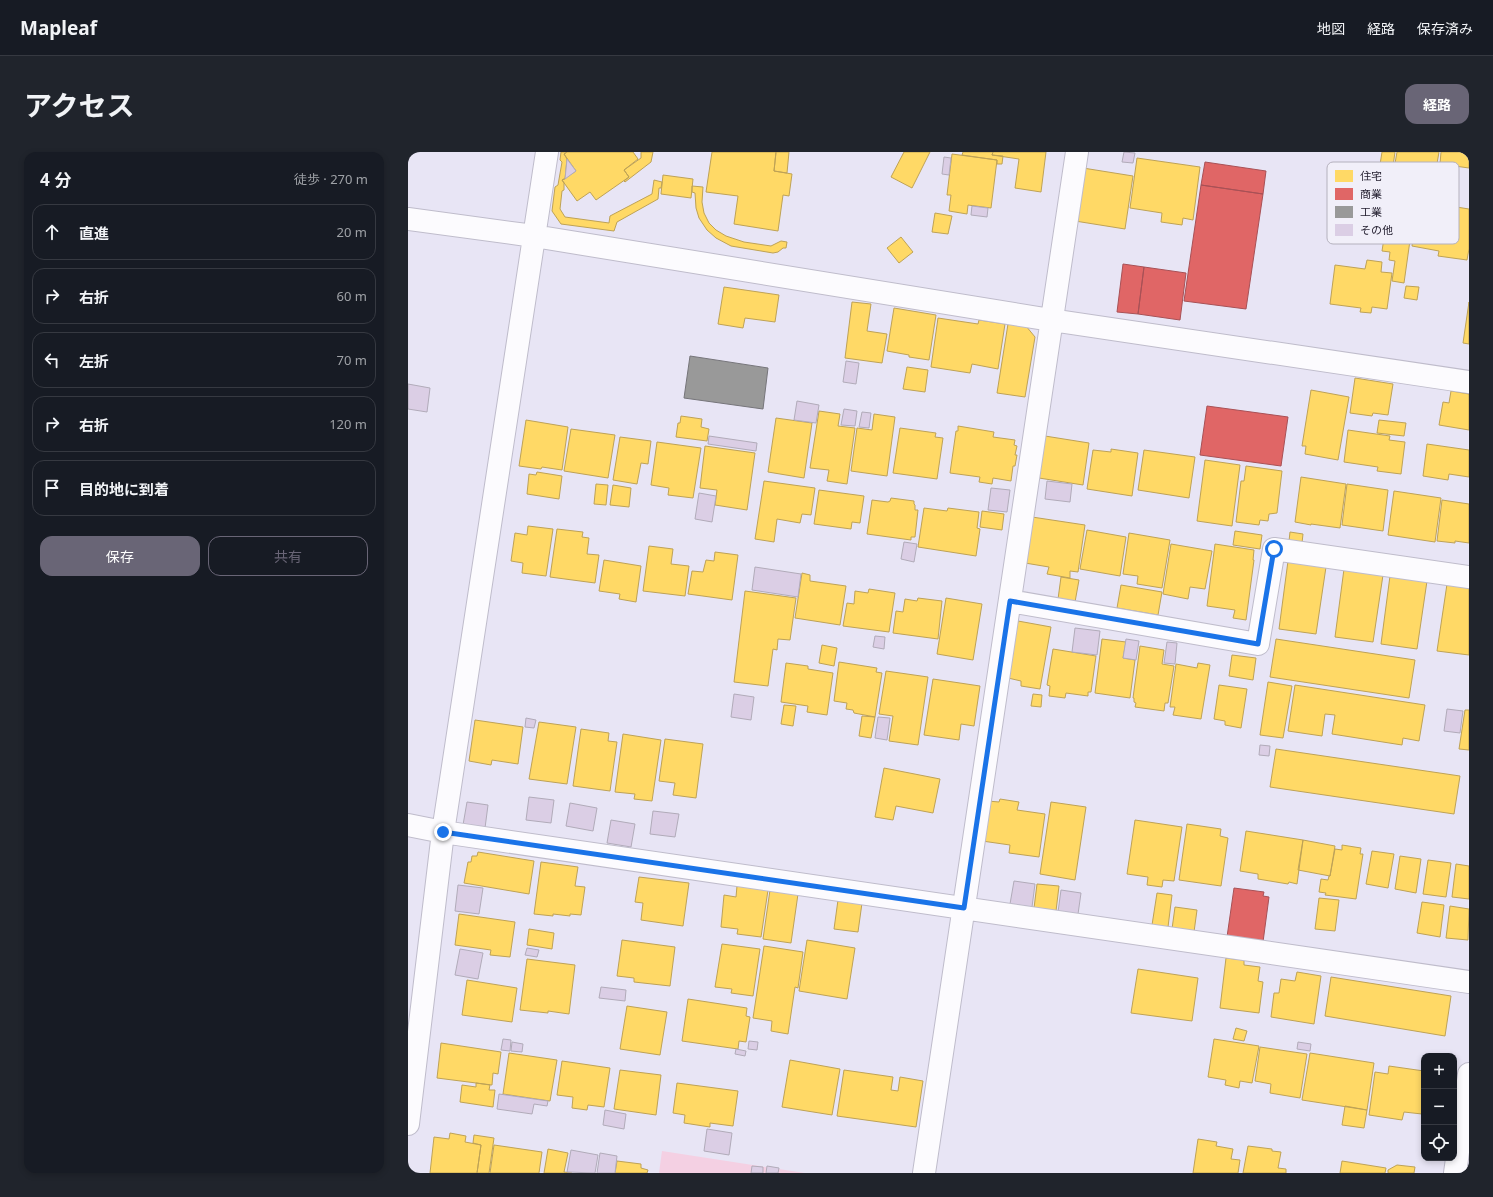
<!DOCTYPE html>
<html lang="ja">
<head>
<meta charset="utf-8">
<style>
  :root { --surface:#171b24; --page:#20242c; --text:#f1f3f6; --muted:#9ea1a6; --line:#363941; --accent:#696576 }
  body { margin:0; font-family:"Noto Sans","Noto Sans JP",sans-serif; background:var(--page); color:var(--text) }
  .controls { position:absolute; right:12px; bottom:12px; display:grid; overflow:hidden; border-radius:8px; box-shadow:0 2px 6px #0003 }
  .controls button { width:36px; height:36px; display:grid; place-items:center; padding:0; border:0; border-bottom:1px solid var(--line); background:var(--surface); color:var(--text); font:20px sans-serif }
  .stop { position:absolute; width:12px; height:12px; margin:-9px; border:3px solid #1a73e8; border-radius:50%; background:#fff }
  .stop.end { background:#1a73e8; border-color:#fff; box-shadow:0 1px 4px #0008 }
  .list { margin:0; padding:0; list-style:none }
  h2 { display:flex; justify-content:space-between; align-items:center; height:52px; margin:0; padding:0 16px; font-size:17px }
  h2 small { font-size:13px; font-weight:400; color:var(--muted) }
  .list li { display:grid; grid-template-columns:26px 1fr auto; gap:12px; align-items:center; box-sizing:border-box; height:56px; margin:0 8px 8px; padding:0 8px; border:1px solid var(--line); border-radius:12px }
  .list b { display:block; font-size:15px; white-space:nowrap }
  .list em { font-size:13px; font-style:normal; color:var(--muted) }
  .actions { display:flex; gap:8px; padding:12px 16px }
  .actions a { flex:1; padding:9px 0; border:1px solid var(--accent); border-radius:12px; text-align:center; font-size:14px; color:var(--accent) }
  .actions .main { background:var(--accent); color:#fff }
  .icon { flex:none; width:22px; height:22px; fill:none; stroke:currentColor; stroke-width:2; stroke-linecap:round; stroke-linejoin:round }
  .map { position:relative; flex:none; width:1061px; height:1021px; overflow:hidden; border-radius:12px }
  header { display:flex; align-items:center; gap:24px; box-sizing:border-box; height:56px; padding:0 20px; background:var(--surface); border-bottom:1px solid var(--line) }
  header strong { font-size:19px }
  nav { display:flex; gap:22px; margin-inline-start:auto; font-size:14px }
  .intro { display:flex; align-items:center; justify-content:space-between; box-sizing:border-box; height:96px; padding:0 24px }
  h1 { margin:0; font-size:28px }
  .button { padding:10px 18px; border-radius:12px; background:var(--accent); color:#fff; font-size:14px; font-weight:700 }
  main { display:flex; gap:24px; padding:0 24px }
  aside { flex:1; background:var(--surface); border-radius:12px; box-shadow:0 2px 6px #0003 }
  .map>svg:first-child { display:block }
  .green { fill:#f4d0e3 }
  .homes { fill:#ffd966; stroke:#bea256 }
  .shops { fill:#e06666; stroke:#a85156 }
  .industry { fill:#999; stroke:#76757a }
  .building { fill:#dbcee5; stroke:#b1abb9 }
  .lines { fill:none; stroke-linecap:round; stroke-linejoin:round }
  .minor-casing { stroke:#bfbccb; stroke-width:24 }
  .minor { stroke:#fcfbfe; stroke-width:22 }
  .route { stroke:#1a73e8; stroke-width:5 }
  .key { fill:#f1eff9; stroke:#b4b1bd; stroke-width:1 }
  .key-label { font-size:11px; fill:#252031 }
</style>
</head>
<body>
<header>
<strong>Mapleaf</strong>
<nav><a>地図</a><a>経路</a><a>保存済み</a></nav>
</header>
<div class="intro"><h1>アクセス</h1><a class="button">経路</a></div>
<main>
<aside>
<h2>4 分<small>徒歩 · 270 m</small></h2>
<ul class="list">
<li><svg class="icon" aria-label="ahead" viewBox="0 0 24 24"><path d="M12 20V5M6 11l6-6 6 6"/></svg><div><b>直進</b></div><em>20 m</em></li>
<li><svg class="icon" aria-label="right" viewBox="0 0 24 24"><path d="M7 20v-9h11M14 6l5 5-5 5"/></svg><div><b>右折</b></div><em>60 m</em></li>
<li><svg class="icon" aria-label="left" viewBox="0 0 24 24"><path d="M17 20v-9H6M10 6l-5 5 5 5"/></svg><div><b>左折</b></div><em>70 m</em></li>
<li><svg class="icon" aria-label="right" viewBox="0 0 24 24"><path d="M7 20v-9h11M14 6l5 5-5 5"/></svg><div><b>右折</b></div><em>120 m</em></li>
<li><svg class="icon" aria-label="arrive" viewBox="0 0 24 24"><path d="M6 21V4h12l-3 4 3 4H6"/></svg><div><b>目的地に到着</b></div></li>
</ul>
<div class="actions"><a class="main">保存</a><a>共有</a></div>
</aside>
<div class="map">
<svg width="1061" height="1021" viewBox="0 0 1061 1021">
  <rect width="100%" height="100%" fill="#e8e5f5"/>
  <path class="green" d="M 254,999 L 397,1021 L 251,1021 Z"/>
  <path class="homes" d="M 153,0 L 159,0 L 156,2 L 159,7 L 157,27 L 154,28 L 156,31 L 156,38 L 154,39 L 152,57 L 157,65 L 201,71 L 202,64 L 244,42 L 246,28 L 254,30 L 253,36 L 251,36 L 250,47 L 209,70 L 206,79 L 153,72 L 144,59 L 147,35 L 150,33 L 154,10 L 152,8 Z
    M 159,0 L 225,0 L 230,7 L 216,18 L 221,25 L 188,48 L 182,40 L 169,49 L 154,28 L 168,19 L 156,2 Z
    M 233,0 L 245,0 L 243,10 L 217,30 L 216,29 L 221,25 L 216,18 L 233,6 Z
    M 304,0 L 368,0 L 366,19 L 384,22 L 381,44 L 375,43 L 370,79 L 326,72 L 330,44 L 298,40 Z
    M 368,0 L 381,0 L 379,21 L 366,19 Z
    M 496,0 L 522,0 L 504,36 L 483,25 Z
    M 555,0 L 585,0 L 584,3 L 595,4 L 594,12 L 589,12 L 589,8 L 554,3 Z
    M 585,0 L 638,0 L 633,40 L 607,36 L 611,7 L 584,3 Z
    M 974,0 L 987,0 L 984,21 L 971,19 Z
    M 989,0 L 1031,0 L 1026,29 L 985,23 Z
    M 1033,0 L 1061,0 L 1061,16 L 1032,12 Z
    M 544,2 L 589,8 L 583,56 L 560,53 L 559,62 L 541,59 L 543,43 L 539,43 Z
    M 729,6 L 792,15 L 785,68 L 775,66 L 774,73 L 753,70 L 754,61 L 722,56 Z
    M 675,16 L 725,24 L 717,77 L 667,69 Z
    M 255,23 L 285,27 L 283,46 L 253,42 Z
    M 284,34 L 295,35 L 294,50 L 296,61 L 301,71 L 308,78 L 318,84 L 336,90 L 363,94 L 373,89 L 379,90 L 378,96 L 375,96 L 370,100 L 365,101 L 323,94 L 308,86 L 299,78 L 291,66 L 288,56 L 287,41 L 284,40 Z
    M 936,38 L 982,44 L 982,42 L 1008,46 L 996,131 L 984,129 L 987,109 L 981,108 L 982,100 L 974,99 L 976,86 L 948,82 L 949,78 L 930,75 Z
    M 1011,49 L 1061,57 L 1061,97 L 1059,108 L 1030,104 L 1031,99 L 1004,94 Z
    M 527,61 L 544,64 L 540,82 L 524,80 Z
    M 493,85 L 505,100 L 491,111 L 479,96 Z
    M 959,108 L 974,110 L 973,120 L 984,121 L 979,157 L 964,155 L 963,161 L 952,160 L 953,156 L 922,152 L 927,113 L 957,117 Z
    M 998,134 L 1011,135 L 1009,148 L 996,146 Z
    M 316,135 L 371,143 L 367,170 L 337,166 L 335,176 L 310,172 Z
    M 444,150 L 463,152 L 459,179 L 479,182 L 474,211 L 437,206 Z
    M 1061,150 L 1061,192 L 1055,191 Z
    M 486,156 L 528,163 L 521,208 L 501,205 L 501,203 L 479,199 Z
    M 530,166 L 570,172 L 571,168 L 597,172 L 590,217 L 564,212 L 562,221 L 523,215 Z
    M 600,172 L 618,174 L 627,185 L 617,245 L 589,241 Z
    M 499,215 L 520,218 L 517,240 L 495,237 Z
    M 947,226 L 985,232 L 980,263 L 965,261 L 964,264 L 942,261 Z
    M 903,238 L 941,245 L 930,308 L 897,302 L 898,294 L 894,294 Z
    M 1043,239 L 1061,242 L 1061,278 L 1031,273 L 1035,250 L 1041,251 Z
    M 411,259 L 432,262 L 430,274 L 447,276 L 439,332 L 419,329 L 421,318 L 402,316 Z
    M 466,262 L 487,265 L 479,324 L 443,319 L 449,276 L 464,278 Z
    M 273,264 L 294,267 L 293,275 L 301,277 L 299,289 L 268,285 L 270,271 L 272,271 Z
    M 368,266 L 404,271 L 396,326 L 360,320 Z
    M 118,268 L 160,275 L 154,318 L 134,315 L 133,317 L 111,314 Z
    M 971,268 L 998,271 L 996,284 L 969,281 Z
    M 550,274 L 586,280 L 585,285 L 607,288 L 606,293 L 609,294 L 607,303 L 609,303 L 607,314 L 605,314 L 603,329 L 585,326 L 584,332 L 571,330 L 572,325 L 542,321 L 548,279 L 550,279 Z
    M 492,276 L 528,281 L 527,285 L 535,286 L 529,327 L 485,321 Z
    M 163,277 L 207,283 L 200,326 L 156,319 Z
    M 940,278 L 982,284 L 981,288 L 997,290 L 993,322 L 969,319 L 970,315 L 936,310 Z
    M 637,284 L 681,291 L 675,333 L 631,326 Z
    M 212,285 L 243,289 L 240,312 L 233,311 L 229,332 L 205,328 Z
    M 249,290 L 293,296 L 285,346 L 260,343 L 261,336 L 243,333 Z
    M 1019,292 L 1061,298 L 1061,325 L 1041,322 L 1040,328 L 1015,324 Z
    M 297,294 L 347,301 L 339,358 L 307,353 L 309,338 L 292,336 Z
    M 703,297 L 730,301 L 724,344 L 679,337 L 685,298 L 703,300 Z
    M 736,298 L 787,305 L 781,346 L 730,338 Z
    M 797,308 L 832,313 L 824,374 L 789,369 Z
    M 838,314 L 874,319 L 869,361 L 861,362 L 860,369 L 852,368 L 851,373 L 828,370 L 833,329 L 836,329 Z
    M 129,320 L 154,324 L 151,347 L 119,342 L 121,322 L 128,323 Z
    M 893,325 L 938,332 L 932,376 L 903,372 L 903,373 L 887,370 Z
    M 356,329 L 407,336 L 403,363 L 394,362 L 392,371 L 369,367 L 366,390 L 347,387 Z
    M 188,332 L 200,333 L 198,353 L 186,352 Z
    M 939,332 L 980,338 L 975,379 L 934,373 Z
    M 205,333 L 223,336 L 221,355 L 202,353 Z
    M 411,338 L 456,344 L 452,371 L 444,370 L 443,377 L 406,372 Z
    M 986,339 L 1033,346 L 1027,390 L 980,383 Z
    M 483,346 L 506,349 L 506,352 L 507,353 L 507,358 L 510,358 L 507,385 L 503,385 L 503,388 L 459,382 L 464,348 L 480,350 L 482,349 Z
    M 1034,348 L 1061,352 L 1061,391 L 1047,389 L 1047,391 L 1029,389 Z
    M 516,356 L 539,359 L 540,356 L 571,360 L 569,376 L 572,377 L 568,404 L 510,395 Z
    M 574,359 L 596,362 L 594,378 L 572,375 Z
    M 624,365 L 677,373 L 670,420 L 662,419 L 662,426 L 639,422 L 641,415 L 617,411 Z
    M 120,374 L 145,377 L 138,424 L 114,421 L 115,411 L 103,409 L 107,381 L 119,383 Z
    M 149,377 L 175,380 L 174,385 L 181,386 L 179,402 L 191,403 L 187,431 L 142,425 Z
    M 679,378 L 718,385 L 712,424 L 672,417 Z
    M 827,379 L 854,383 L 852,397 L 825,393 Z
    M 882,380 L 895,382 L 894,391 L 881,389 Z
    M 721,381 L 762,388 L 754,436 L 729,432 L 730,424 L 715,422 Z
    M 763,392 L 804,399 L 797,437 L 782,435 L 780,447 L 755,442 Z
    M 807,392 L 846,398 L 845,408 L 846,408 L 838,468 L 825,466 L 827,458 L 799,454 Z
    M 241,394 L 265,397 L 263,412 L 281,414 L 277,444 L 235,439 Z
    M 307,400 L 330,403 L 324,448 L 280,442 L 284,419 L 295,420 L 298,408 L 306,409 Z
    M 196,408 L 233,414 L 228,450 L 211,447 L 212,442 L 191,439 Z
    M 880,409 L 918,415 L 908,482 L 871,477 Z
    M 936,417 L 975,423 L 965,490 L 927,485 Z
    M 394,421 L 402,423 L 402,429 L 438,434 L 432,473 L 387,466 Z
    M 982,424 L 1019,429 L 1009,497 L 973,492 Z
    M 653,425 L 671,428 L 667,450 L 650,447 Z
    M 1039,432 L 1061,435 L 1061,503 L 1029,499 Z
    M 713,433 L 754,440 L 750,463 L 709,456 Z
    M 461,437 L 487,441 L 481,480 L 435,474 L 439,451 L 446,452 L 447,439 L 460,441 Z
    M 337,439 L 388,446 L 382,488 L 370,487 L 369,498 L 365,497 L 360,534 L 326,530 Z
    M 510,446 L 534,449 L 530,487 L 485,481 L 488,459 L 495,460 L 497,447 L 509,449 Z
    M 538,446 L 574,452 L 565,508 L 529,502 Z
    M 610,469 L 643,475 L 632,537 L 613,534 L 613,529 L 600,526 Z
    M 694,487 L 718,490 L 715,506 L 727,508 L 722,546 L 687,541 Z
    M 868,487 L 1007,508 L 1001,546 L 862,525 Z
    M 414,493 L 429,496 L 426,514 L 411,511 Z
    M 732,494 L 756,498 L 754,512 L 766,514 L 760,551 L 757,551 L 756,559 L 727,555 L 728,551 L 726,550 L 726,546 L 725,546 Z
    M 645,497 L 688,504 L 683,540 L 680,540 L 680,544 L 658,541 L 657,546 L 641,544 L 642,534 L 639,533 Z
    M 824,503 L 848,506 L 845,528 L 821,524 Z
    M 431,510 L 469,516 L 468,520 L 474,521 L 467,565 L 446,561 L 445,558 L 438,557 L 439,551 L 426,549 Z
    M 378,511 L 400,514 L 400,517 L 425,521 L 419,563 L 399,560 L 400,554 L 373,550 Z
    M 790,511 L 802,513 L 793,567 L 765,563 L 767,555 L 762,555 L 768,512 L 789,516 Z
    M 478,519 L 520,525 L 510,593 L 481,589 L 485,564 L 471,562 Z
    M 525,527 L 572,534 L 566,574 L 553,572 L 551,588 L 516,583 Z
    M 860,530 L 884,534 L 875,586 L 852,583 Z
    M 811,533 L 839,537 L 833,576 L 817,573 L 817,569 L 806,567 Z
    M 887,533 L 1017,553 L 1011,589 L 995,586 L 994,593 L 924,582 L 927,563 L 917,562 L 914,584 L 880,579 Z
    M 625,542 L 634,543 L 633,555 L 623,554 Z
    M 376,553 L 388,554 L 385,574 L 373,572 Z
    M 1057,558 L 1061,558 L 1061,598 L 1051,597 Z
    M 454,564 L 467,565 L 463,586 L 451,584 Z
    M 67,568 L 115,575 L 110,612 L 84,608 L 83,613 L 61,609 Z
    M 131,570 L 168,575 L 159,632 L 121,627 Z
    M 173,577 L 201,581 L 200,589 L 209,590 L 202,639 L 165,634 Z
    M 215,582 L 253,588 L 244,649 L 226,647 L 227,642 L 207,640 Z
    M 257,587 L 295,592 L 288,646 L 265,643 L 267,631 L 251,629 Z
    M 868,597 L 1052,624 L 1046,662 L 862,635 Z
    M 476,616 L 532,627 L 525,661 L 488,654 L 485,668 L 467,665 Z
    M 592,647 L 611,650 L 609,658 L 637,662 L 631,705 L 601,701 L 602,693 L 574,689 L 580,649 L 591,650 Z
    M 643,650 L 678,655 L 667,728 L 632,722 Z
    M 727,668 L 774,675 L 766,729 L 755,728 L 754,735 L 739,733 L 740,725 L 719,722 Z
    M 779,672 L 813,677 L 812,684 L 820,686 L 813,734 L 771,728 Z
    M 838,679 L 895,688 L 889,732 L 881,730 L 880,732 L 850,727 L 850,722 L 832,719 Z
    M 895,688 L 927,694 L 922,724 L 890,718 Z
    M 934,693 L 953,696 L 952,702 L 955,702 L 948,747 L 917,743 L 918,741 L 911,740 L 913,727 L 920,728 L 921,724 L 922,724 L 927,697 L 934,698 Z
    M 964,699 L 986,702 L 980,736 L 958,732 Z
    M 70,700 L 126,709 L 121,742 L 56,731 L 60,710 L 63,710 L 64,704 L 69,704 Z
    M 992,704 L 1013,707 L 1008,741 L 987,737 Z
    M 1020,708 L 1043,711 L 1038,745 L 1015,742 Z
    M 133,710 L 170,715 L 167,734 L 177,735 L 173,763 L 162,762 L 162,764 L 145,762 L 145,764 L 126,762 Z
    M 1048,712 L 1061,714 L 1061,747 L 1044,745 Z
    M 231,725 L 281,731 L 275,774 L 233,768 L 235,751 L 227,750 Z
    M 629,732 L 651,734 L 648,759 L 626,756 Z
    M 329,734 L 360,738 L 353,785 L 329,782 L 330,777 L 313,775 L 316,743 L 328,745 Z
    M 362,738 L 390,742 L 383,791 L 355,787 Z
    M 749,741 L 764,743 L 760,775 L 744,773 Z
    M 911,746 L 931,748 L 927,779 L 907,777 Z
    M 430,748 L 454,751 L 450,780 L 426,777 Z
    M 1014,750 L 1036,753 L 1032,785 L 1009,781 Z
    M 1042,754 L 1061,757 L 1060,788 L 1038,786 Z
    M 767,755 L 789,758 L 786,780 L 764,777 Z
    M 51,762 L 107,770 L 102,805 L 82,803 L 83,798 L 47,793 Z
    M 121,777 L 146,781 L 144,797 L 119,793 Z
    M 214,788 L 267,795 L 262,834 L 226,830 L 226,826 L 209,824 Z
    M 399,788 L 447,796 L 439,847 L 391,839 Z
    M 314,792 L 352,797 L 345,844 L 323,841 L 324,837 L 307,835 Z
    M 356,794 L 395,800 L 390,836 L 387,835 L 380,882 L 363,879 L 364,869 L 345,866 Z
    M 818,806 L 836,808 L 836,813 L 852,815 L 850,829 L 855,830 L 851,861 L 812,856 Z
    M 119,807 L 167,813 L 161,862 L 140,859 L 140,861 L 112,858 Z
    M 730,817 L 790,826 L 784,869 L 723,861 Z
    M 889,820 L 913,824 L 906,872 L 863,865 L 866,841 L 871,841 L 873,827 L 887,829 Z
    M 923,825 L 1043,844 L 1037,884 L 917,864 Z
    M 59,828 L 109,836 L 104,870 L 54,863 Z
    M 280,847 L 339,856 L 338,864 L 342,865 L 338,890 L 331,889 L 330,897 L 274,889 Z
    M 219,854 L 259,860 L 252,903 L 212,897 Z
    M 828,876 L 839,879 L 836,889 L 825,887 Z
    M 806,887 L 851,894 L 844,931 L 832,929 L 831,936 L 817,933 L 818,928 L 800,925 Z
    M 33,891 L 93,900 L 90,922 L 85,921 L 84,933 L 29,926 Z
    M 852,895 L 899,902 L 892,946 L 862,941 L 863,932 L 847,929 Z
    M 101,901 L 149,908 L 142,949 L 95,942 Z
    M 902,901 L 966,911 L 959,958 L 894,948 Z
    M 382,908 L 432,917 L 424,963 L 374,955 Z
    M 154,909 L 202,916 L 196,955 L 180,953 L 179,958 L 164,956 L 165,945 L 149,943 Z
    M 981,914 L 1016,919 L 1016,958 L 1014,962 L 996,960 L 994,968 L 961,963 L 967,920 L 980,922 Z
    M 212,918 L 253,923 L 248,963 L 206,957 Z
    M 436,918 L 485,925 L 483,938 L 490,939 L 492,925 L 515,929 L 508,975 L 429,964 Z
    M 68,931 L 82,933 L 81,938 L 87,938 L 85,955 L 52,950 L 54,933 L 68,935 Z
    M 269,931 L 330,939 L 325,974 L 302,971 L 302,975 L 276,971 L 277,963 L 265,961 Z
    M 937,954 L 959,958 L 956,976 L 934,973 Z
    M 42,981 L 58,984 L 57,990 L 73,993 L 69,1021 L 22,1021 L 26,985 L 41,987 Z
    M 66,983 L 86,986 L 81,1021 L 69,1021 L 73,993 L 65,991 Z
    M 790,987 L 809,990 L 808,994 L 825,997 L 823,1007 L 832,1008 L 830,1021 L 785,1021 Z
    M 86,993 L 134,1000 L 131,1021 L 82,1021 Z
    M 840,994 L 864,997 L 864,999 L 873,1000 L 870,1016 L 878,1017 L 878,1021 L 835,1021 Z
    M 140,997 L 160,1001 L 156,1020 L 164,1021 L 136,1021 Z
    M 209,1009 L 233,1012 L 233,1016 L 240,1018 L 239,1021 L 207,1021 Z
    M 934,1009 L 978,1016 L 977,1021 L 932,1021 Z
    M 989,1013 L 1007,1015 L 1006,1021 L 980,1021 L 980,1018 Z"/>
  <path class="shops" d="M 797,10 L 858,19 L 855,42 L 793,33 Z
    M 793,33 L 855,42 L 838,157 L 776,149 Z
    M 715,112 L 736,115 L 730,162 L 709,160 Z
    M 736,115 L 778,121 L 772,168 L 730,162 Z
    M 799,254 L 880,265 L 873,314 L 792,303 Z
    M 826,736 L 856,740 L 855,744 L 861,745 L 855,790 L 819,785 Z"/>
  <path class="industry" d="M 282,204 L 360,216 L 355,257 L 276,246 Z"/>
  <path class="building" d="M 716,0 L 727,1 L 725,11 L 714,10 Z
    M 536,5 L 543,6 L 541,23 L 534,22 Z
    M 159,7 L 168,19 L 157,27 Z
    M 564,54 L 580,56 L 579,65 L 563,63 Z
    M 438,209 L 451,211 L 448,232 L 435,230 Z
    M 0,232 L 22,236 L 19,260 L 0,257 Z
    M 389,249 L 411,253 L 408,271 L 386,268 Z
    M 436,257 L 449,259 L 447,274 L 433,273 Z
    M 454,260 L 463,261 L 461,276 L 451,275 Z
    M 301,284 L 349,291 L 348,299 L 300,292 Z
    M 639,329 L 664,332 L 662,350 L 637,347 Z
    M 583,336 L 602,338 L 599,360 L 580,358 Z
    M 291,341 L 308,344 L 304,370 L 287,367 Z
    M 496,390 L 509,392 L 506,410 L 493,407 Z
    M 347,415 L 393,422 L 390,445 L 344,438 Z
    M 667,476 L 692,479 L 689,503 L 664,500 Z
    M 467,484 L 477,485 L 476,497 L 465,495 Z
    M 718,487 L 731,489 L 728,508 L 715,506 Z
    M 759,490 L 769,491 L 767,512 L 756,511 Z
    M 326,542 L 346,545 L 343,568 L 323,565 Z
    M 1039,557 L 1055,559 L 1052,581 L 1036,579 Z
    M 470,565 L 482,566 L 479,588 L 467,586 Z
    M 118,566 L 128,568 L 126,576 L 117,575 Z
    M 852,593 L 862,594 L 861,604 L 851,603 Z
    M 121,645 L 146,648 L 143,671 L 118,668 Z
    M 59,650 L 80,653 L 77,676 L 55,673 Z
    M 162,651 L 189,656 L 185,679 L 158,674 Z
    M 245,659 L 271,662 L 267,685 L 242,682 Z
    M 203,668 L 227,672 L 223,695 L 199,691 Z
    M 606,729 L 627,732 L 624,755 L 602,752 Z
    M 50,733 L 75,736 L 71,762 L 47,759 Z
    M 653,738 L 673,741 L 670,762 L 650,760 Z
    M 119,796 L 131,798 L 129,805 L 117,803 Z
    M 52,797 L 75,801 L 70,827 L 47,823 Z
    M 193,835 L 218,838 L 217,849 L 191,846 Z
    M 95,887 L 103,888 L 102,899 L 93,898 Z
    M 341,889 L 350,890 L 349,898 L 340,897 Z
    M 104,890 L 115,892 L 114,900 L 103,899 Z
    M 890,890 L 903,892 L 902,899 L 889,897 Z
    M 328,897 L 338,899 L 337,904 L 327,902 Z
    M 91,942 L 140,949 L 139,954 L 126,952 L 124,962 L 89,957 Z
    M 197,958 L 218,962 L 216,977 L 195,973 Z
    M 299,977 L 324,981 L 321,1003 L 296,999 Z
    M 163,998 L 190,1003 L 187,1021 L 159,1020 Z
    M 192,1001 L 209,1004 L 207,1021 L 189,1021 Z
    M 344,1014 L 355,1015 L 355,1021 L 343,1021 Z
    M 359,1014 L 371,1016 L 370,1021 L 358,1021 Z"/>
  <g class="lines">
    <g class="minor-casing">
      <path id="minor" d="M 0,67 L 126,84 L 643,168 L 1061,230
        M 602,449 L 850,492 L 866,397 L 1061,425
        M 0,673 L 35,680 L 1061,830
        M 0,972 L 35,680 L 139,0
        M 516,1021 L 669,0
        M 1047,1021 L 1061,922"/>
    </g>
    <use href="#minor" class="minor"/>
  </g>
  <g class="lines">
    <path class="route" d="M 35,680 L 556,756 L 602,449 L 850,492 L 866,397"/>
  </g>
  <rect x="919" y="10" width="132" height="82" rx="6" class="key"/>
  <rect x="927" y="18" width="18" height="12" fill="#ffd966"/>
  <rect x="927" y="36" width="18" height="12" fill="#e06666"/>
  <rect x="927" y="54" width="18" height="12" fill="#999"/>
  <rect x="927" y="72" width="18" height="12" fill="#dbcee5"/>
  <g class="key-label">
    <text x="952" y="28">住宅</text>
    <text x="952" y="46">商業</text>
    <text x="952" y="64">工業</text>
    <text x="952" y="82">その他</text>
  </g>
</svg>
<div class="controls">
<button>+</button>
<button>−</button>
<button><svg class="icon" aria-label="locate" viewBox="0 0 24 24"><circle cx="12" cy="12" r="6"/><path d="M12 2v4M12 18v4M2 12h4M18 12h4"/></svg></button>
</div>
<div class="stop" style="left:866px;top:397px"></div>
<div class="stop end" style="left:35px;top:680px"></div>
</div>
</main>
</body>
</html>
